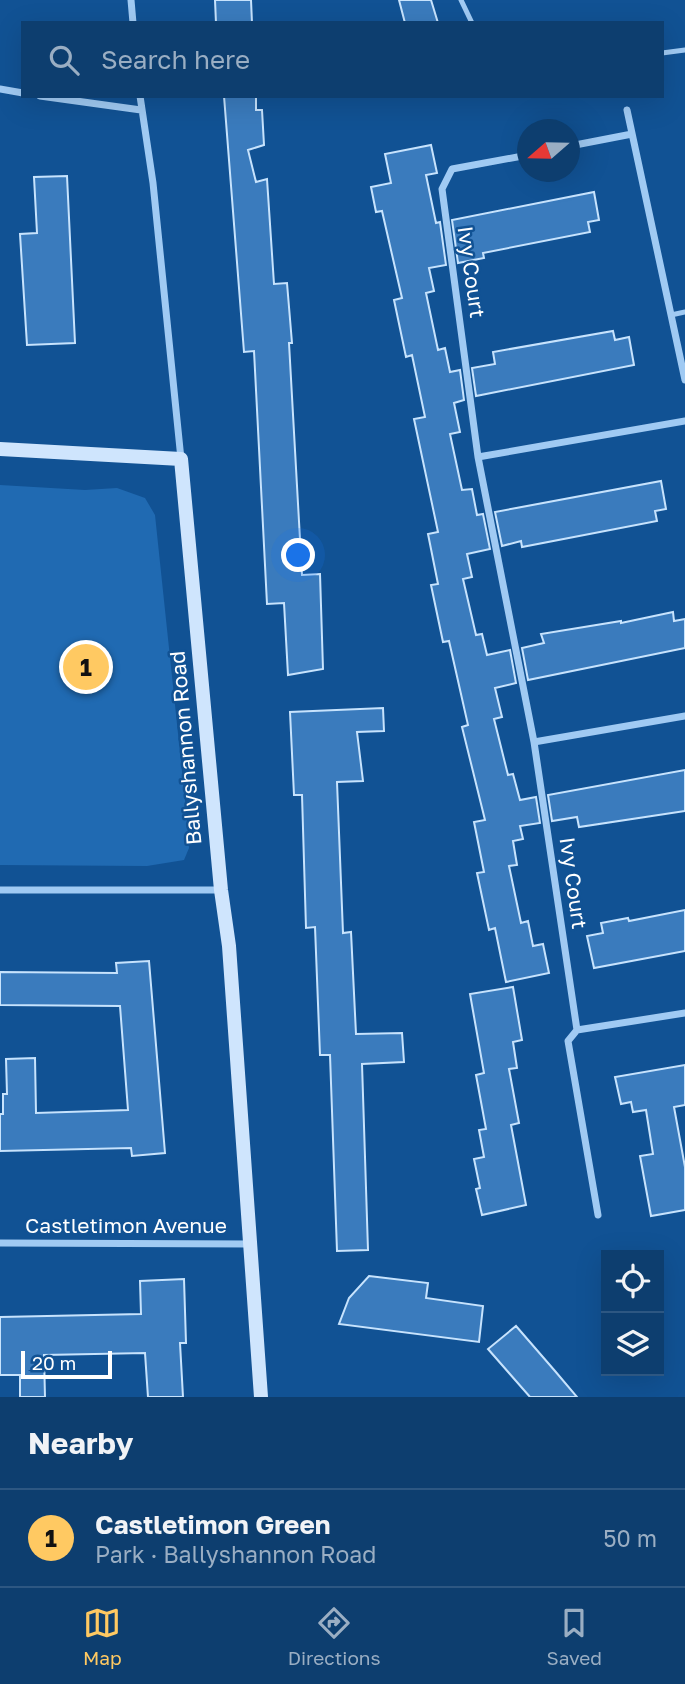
<!DOCTYPE html>
<html lang="en">
<head>
<meta charset="utf-8">
<style>
  :root { --surface:#0d3e6f; --page:#1b4977; --text:#f1f3f6; --muted:#9aaec3; --line:#2d5782; --accent:#ffc962 }
  body { margin:0; font-family:"Golos Text",sans-serif; background:var(--page); color:var(--text) }
  .controls { position:absolute; right:21px; bottom:21px; display:grid; overflow:hidden; border-radius:0px; box-shadow:0 7px 28px #0002 }
  .controls button { width:63px; height:63px; display:grid; place-items:center; padding:0; border:0; border-bottom:2px solid var(--line); background:var(--surface); color:var(--text); font:35px sans-serif }
  .compass { position:absolute; left:517px; top:119px; width:63px; height:63px; border-radius:50%; background:var(--surface); box-shadow:0 7px 28px #0002; rotate:250deg }
  .scale { position:absolute; left:21px; bottom:18px; width:91px; box-sizing:border-box; padding-left:7px; border:4px solid #fff; border-top:0; font-size:19px; line-height:24px; white-space:nowrap; color:#fff; -webkit-text-stroke:5px #115294; paint-order:stroke }
  .you { position:absolute; left:299px; top:556px; width:24px; height:24px; margin:-18px; border:5px solid #fff; border-radius:50%; background:#1a73e8; box-shadow:0 0 0 10px #1a73e833 }
  .badge { display:grid; place-items:center; width:46px; height:46px; border-radius:50%; background:var(--accent); color:#111; font-size:23px; font-weight:700 }
  .pin { position:absolute; translate:-50% -50%; border:4px solid #fff; box-shadow:0 2px 7px #0006 }
  .list { margin:0; padding:0; list-style:none }
  h2 { display:flex; justify-content:space-between; align-items:center; height:91px; margin:0; padding:0 28px; font-size:30px }
  h2 small { font-size:23px; font-weight:400; color:var(--muted) }
  .list li { display:grid; grid-template-columns:46px 1fr auto; gap:21px; align-items:center; box-sizing:border-box; height:98px; padding:0 28px; border-top:2px solid var(--line) }
  .list b { display:block; font-size:26px; white-space:nowrap }
  .list p { margin:0; font-size:23px; white-space:nowrap; color:var(--muted) }
  .list em { font-size:23px; font-style:normal; color:var(--muted) }
  .icon { flex:none; width:38px; height:38px; fill:none; stroke:currentColor; stroke-width:2; stroke-linecap:round; stroke-linejoin:round }
  .map { position:relative; flex:none; width:685px; height:1397px; overflow:hidden }
  .search { position:absolute; background:var(--surface); box-shadow:0 7px 28px #0002; left:21px; right:21px; top:21px; height:77px; display:flex; align-items:center; gap:18px; box-sizing:border-box; padding:0 24px; border-radius:0px; color:var(--muted); font-size:26px }
  .sheet { height:189px; background:var(--surface) }
  nav { display:flex; justify-content:space-around; align-items:center; box-sizing:border-box; height:98px; border-top:2px solid var(--line); background:var(--surface); font-size:19px; color:var(--muted) }
  nav a { display:grid; justify-items:center; gap:4px }
  nav .on { color:var(--accent) }
  .map>svg:first-child { display:block }
  .green { fill:#206ab2 }
  .building { fill:#3a7bbd; stroke:#c7e3fd; stroke-width:2 }
  .lines { fill:none; stroke-linecap:round; stroke-linejoin:round }
  .lane { stroke:#a0caf3; stroke-width:5 }
  .street { stroke:#a0caf3; stroke-width:7 }
  .secondary { stroke:#cfe5fd; stroke-width:14 }
  .labels { text-anchor:middle; stroke-width:5; stroke-linejoin:round; paint-order:stroke }
  .street-label { font-size:21px; fill:#fff; stroke:#115294 }
</style>
</head>
<body>
<div class="map">
<svg width="685" height="1397" viewBox="0 0 685 1397">
  <rect width="100%" height="100%" fill="#115294"/>
  <path class="green" d="M 0,485 L 85,490 L 117,488 L 145,498 L 155,515 L 187,819 L 189,848 L 184,860 L 147,866 L 0,865 Z"/>
  <path class="building" d="M 215,0 L 251,0 L 252,23 L 216,23 Z
    M 399,0 L 431,0 L 438,23 L 405,23 Z
    M 224,96 L 256,96 L 256,110 L 262,110 L 264,145 L 248,150 L 256,182 L 267,179 L 274,284 L 287,283 L 292,343 L 289,343 L 302,575 L 320,574 L 323,669 L 288,675 L 284,603 L 267,604 L 254,351 L 244,352 Z
    M 431,145 L 437,173 L 426,175 L 436,223 L 440,222 L 446,265 L 429,268 L 434,291 L 426,293 L 438,350 L 445,348 L 450,372 L 460,370 L 464,400 L 454,403 L 460,432 L 450,434 L 462,490 L 472,489 L 477,515 L 483,514 L 490,549 L 467,554 L 472,577 L 463,579 L 476,635 L 482,634 L 487,655 L 510,650 L 516,683 L 495,688 L 502,717 L 494,719 L 508,775 L 513,774 L 520,800 L 536,797 L 540,823 L 520,826 L 523,839 L 513,841 L 517,865 L 509,866 L 521,923 L 528,921 L 533,946 L 543,944 L 549,973 L 506,982 L 495,928 L 489,930 L 477,873 L 484,872 L 474,822 L 485,820 L 462,727 L 468,725 L 449,641 L 443,642 L 431,585 L 438,584 L 428,534 L 438,532 L 414,419 L 425,417 L 412,355 L 406,357 L 394,300 L 402,298 L 382,211 L 376,212 L 371,187 L 391,183 L 385,154 Z
    M 67,176 L 75,343 L 27,345 L 20,234 L 37,233 L 34,177 Z
    M 594,192 L 599,220 L 588,222 L 590,232 L 483,253 L 484,258 L 458,263 L 452,220 Z
    M 613,331 L 615,340 L 629,337 L 634,365 L 476,396 L 472,368 L 495,364 L 493,352 Z
    M 661,481 L 666,509 L 655,511 L 657,521 L 522,547 L 521,541 L 502,546 L 495,512 Z
    M 673,612 L 674,621 L 685,619 L 685,648 L 528,680 L 522,648 L 544,643 L 541,634 L 621,621 L 621,623 Z
    M 383,708 L 384,731 L 357,732 L 363,781 L 337,782 L 343,933 L 351,932 L 356,1034 L 402,1033 L 404,1062 L 362,1064 L 368,1250 L 337,1251 L 330,1055 L 320,1055 L 315,927 L 306,928 L 302,795 L 294,795 L 290,712 Z
    M 685,770 L 685,811 L 579,827 L 577,817 L 552,821 L 548,795 Z
    M 685,910 L 685,951 L 594,968 L 587,936 L 603,933 L 601,923 L 628,918 L 629,921 Z
    M 149,961 L 165,1153 L 132,1156 L 131,1148 L 0,1151 L 0,1114 L 3,1114 L 3,1094 L 7,1094 L 6,1059 L 35,1058 L 36,1113 L 128,1110 L 120,1006 L 0,1005 L 0,972 L 117,973 L 116,963 Z
    M 513,987 L 522,1040 L 513,1042 L 517,1068 L 509,1069 L 519,1123 L 511,1125 L 526,1205 L 482,1215 L 476,1189 L 480,1188 L 474,1159 L 484,1157 L 479,1130 L 486,1129 L 476,1075 L 484,1073 L 470,994 Z
    M 685,1065 L 685,1105 L 674,1107 L 685,1167 L 685,1210 L 651,1216 L 640,1156 L 653,1154 L 646,1110 L 633,1112 L 631,1102 L 621,1104 L 615,1077 Z
    M 369,1276 L 428,1283 L 426,1298 L 483,1306 L 479,1342 L 339,1324 L 349,1298 Z
    M 184,1279 L 186,1343 L 180,1343 L 183,1397 L 148,1397 L 145,1353 L 44,1355 L 45,1397 L 20,1397 L 20,1375 L 0,1375 L 0,1317 L 141,1314 L 140,1281 Z
    M 516,1326 L 555,1371 L 577,1397 L 530,1397 L 488,1349 Z"/>
  <g class="lines">
    <path class="lane" d="M 461,0 L 472,23
      M 662,53 L 685,50
      M 671,315 L 685,312"/>
    <path class="street" d="M 131,0 L 133,23
      M 0,89 L 23,93
      M 40,96 L 141,110
      M 140,96 L 153,183 L 181,459
      M 627,110 L 685,380
      M 570,146 L 632,134
      M 528,155 L 452,169 L 442,189 L 478,457 L 534,742 L 577,1030
      M 478,457 L 685,421
      M 534,742 L 685,716
      M 0,890 L 221,890
      M 598,1215 L 568,1041 L 577,1030 L 685,1013
      M 0,1243 L 251,1244"/>
    <path class="secondary" d="M 0,449 L 181,459 L 221,890 L 229,946 L 261,1397"/>
  </g>
  <g class="labels">
    <g class="street-label">
      <text transform="translate(471 272) rotate(82)" y="7">Ivy Court</text>
      <text transform="translate(186 748) rotate(-95)" y="7">Ballyshannon Road</text>
      <text transform="translate(573 883) rotate(82)" y="7">Ivy Court</text>
      <text x="126" y="1233">Castletimon Avenue</text>
    </g>
  </g>
</svg>
<div class="controls">
<button><svg class="icon" aria-label="locate" viewBox="0 0 24 24"><circle cx="12" cy="12" r="6"/><path d="M12 2v4M12 18v4M2 12h4M18 12h4"/></svg></button>
<button><svg class="icon" aria-label="layers" viewBox="0 0 24 24"><path d="M12 4l9 5-9 5-9-5zM3 14l9 5 9-5"/></svg></button>
</div>
<svg class="compass" viewBox="-18 -18 36 36"><path d="M0-13l5 13h-10z" fill="#e53935"/><path d="M0 13l5-13h-10z" fill="#9aaec3"/></svg>
<div class="scale">20 m</div>
<div class="you"></div>
<div class="pin badge" style="left:86px;top:667px">1</div>
<div class="search"><svg class="icon" aria-label="search" viewBox="0 0 24 24"><circle cx="10" cy="10" r="6"/><path d="M15 15l6 6"/></svg>Search here</div>
</div>
<section class="sheet">
<h2>Nearby<small></small></h2>
<ul class="list">
<li><span class="badge">1</span><div><b>Castletimon Green</b><p>Park · Ballyshannon Road</p></div><em>50 m</em></li>
</ul>
</section>
<nav>
<a class="on"><svg class="icon" aria-label="map" viewBox="0 0 24 24"><path d="M3 6l6-2 6 2 6-2v14l-6 2-6-2-6 2zM9 4v14M15 6v14"/></svg>Map</a>
<a><svg class="icon" aria-label="directions" viewBox="0 0 24 24"><path d="M12 3l9 9-9 9-9-9zM9 14v-3h6M13 9l2 2-2 2"/></svg>Directions</a>
<a><svg class="icon" aria-label="saved" viewBox="0 0 24 24"><path d="M7 4h10v16l-5-4-5 4z"/></svg>Saved</a>
</nav>
</body>
</html>
